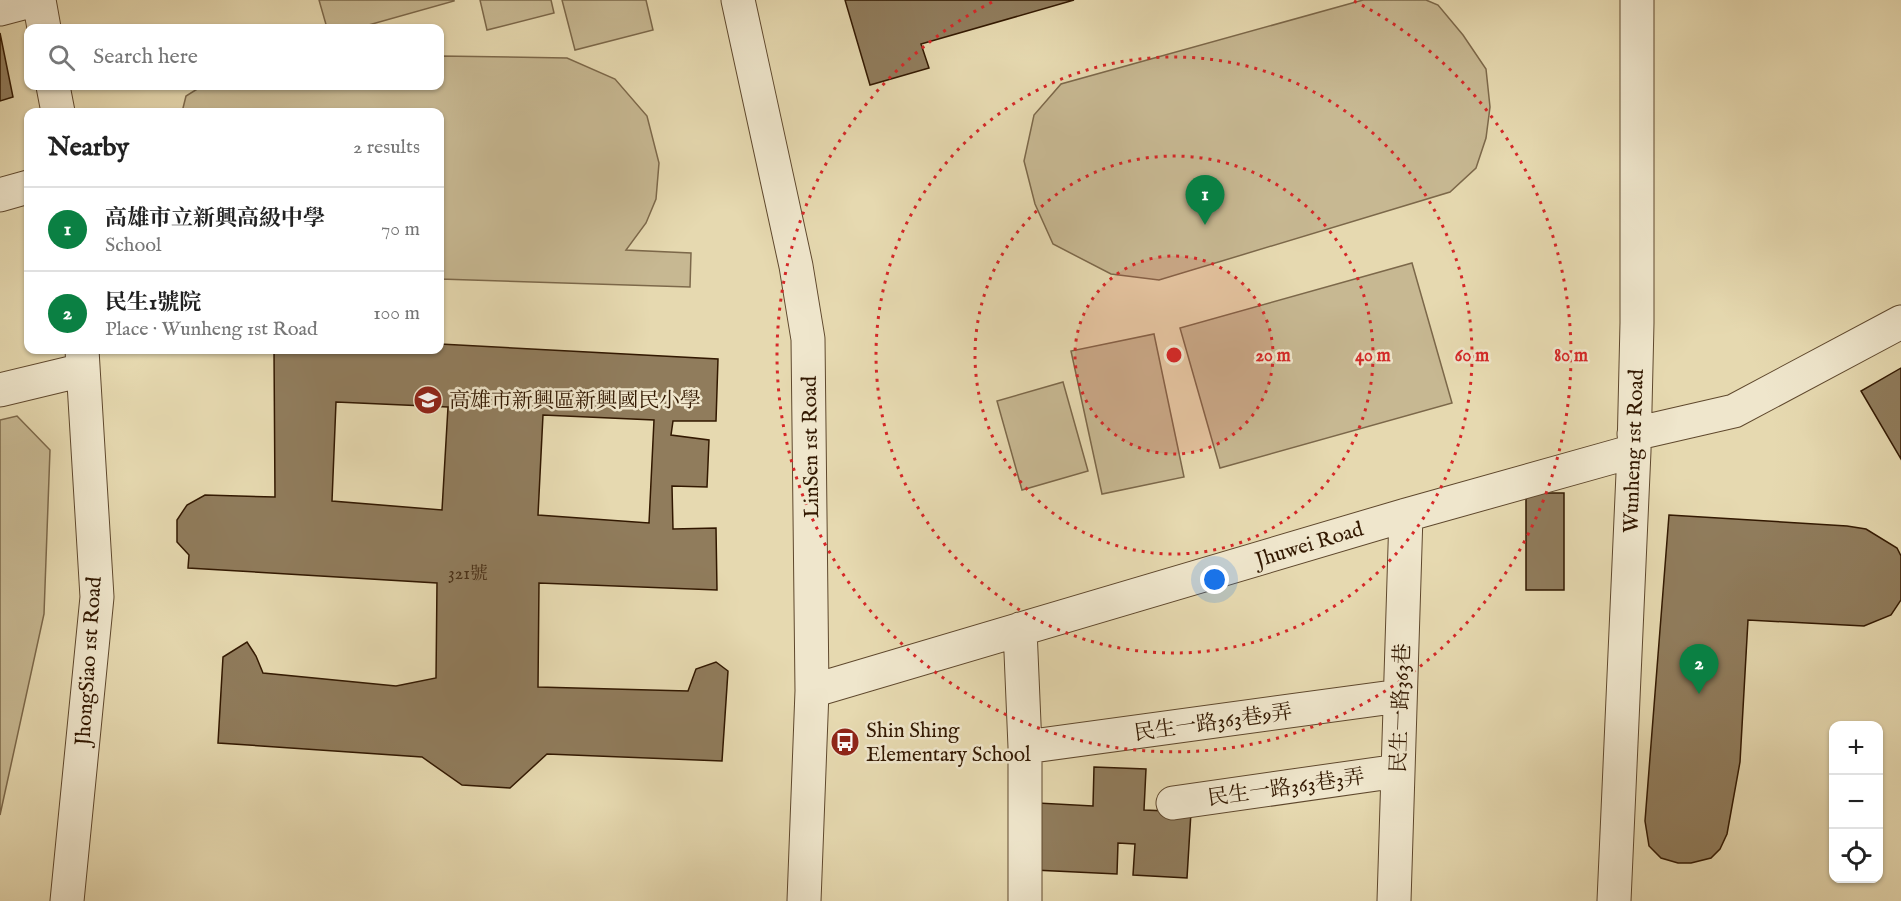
<!DOCTYPE html>
<html lang="en">
<head>
<meta charset="utf-8">
<style>
  :root { --surface:#fff; --page:#f2f2f2; --text:#222; --muted:#767676; --line:#e0e0e0; --accent:#0b8043 }
  body { margin:0; font-family:"IM FELL English","Noto Serif TC",serif; background:var(--page); color:var(--text) }
  .controls { position:absolute; right:18px; bottom:18px; display:grid; overflow:hidden; border-radius:12px; box-shadow:0 2px 4px #0004 }
  .controls button { width:54px; height:54px; display:grid; place-items:center; padding:0; border:0; border-bottom:2px solid var(--line); background:var(--surface); color:var(--text); font:30px sans-serif }
  .you { position:absolute; left:1215px; top:580px; width:21px; height:21px; margin:-15px; border:4px solid #fff; border-radius:50%; background:#1a73e8; box-shadow:0 0 0 9px #1a73e833 }
  .badge { display:grid; place-items:center; width:39px; height:39px; border-radius:50%; background:var(--accent); color:#fff; font-size:20px; font-weight:700 }
  .pin { position:absolute; translate:-50% -50px; filter:drop-shadow(0 2px 3px #0008) }
  .pin::after { content:''; position:absolute; top:32px; width:21px; height:18px; background:inherit; clip-path:polygon(0 0,100% 0,50% 100%) }
  .list { margin:0; padding:0; list-style:none }
  h2 { display:flex; justify-content:space-between; align-items:center; height:78px; margin:0; padding:0 24px; font-size:26px }
  h2 small { font-size:20px; font-weight:400; color:var(--muted) }
  .list li { display:grid; grid-template-columns:39px 1fr auto; gap:18px; align-items:center; box-sizing:border-box; height:84px; padding:0 24px; border-top:2px solid var(--line) }
  .list b { display:block; font-size:22px; white-space:nowrap }
  .list p { margin:0; font-size:20px; white-space:nowrap; color:var(--muted) }
  .list em { font-size:20px; font-style:normal; color:var(--muted) }
  .icon { flex:none; width:33px; height:33px; fill:none; stroke:currentColor; stroke-width:2; stroke-linecap:round; stroke-linejoin:round }
  .map { position:relative; flex:none; width:1901px; height:901px; overflow:hidden }
  .search { position:absolute; background:var(--surface); box-shadow:0 2px 4px #0004; left:24px; top:24px; width:420px; height:66px; display:flex; align-items:center; gap:15px; box-sizing:border-box; padding:0 21px; border-radius:12px; color:var(--muted); font-size:22px }
  .panel { position:absolute; background:var(--surface); box-shadow:0 2px 4px #0004; left:24px; top:108px; width:420px; height:246px; border-radius:12px }
  .map>svg:first-child { display:block }
  .green { fill:#c7b892; stroke:#7c684a; stroke-width:1.5 }
  .building { fill:#907c5c; stroke:#321801; stroke-width:1.5; fill-rule:evenodd }
  .lines { fill:none; stroke-linecap:round; stroke-linejoin:round }
  .minor-casing { stroke:#5f482d; stroke-width:35 }
  .minor { stroke:#efe6cc; stroke-width:33 }
  .ring { fill:none; stroke:#d62828; stroke-width:3; stroke-dasharray:3 6 }
  .labels { text-anchor:middle; stroke-width:5; stroke-linejoin:round; paint-order:stroke }
  .number-label { font-size:18px; fill:#4a3118 }
  .poi-label { font-size:21px; fill:#321801; stroke:#efe6cc; text-anchor:start }
  .street-label { font-size:21px; fill:#321801; stroke:#efe6cc }
  .centre { fill:#d62828; stroke:#efe6cc; stroke-width:3 }
  .ring-label { font-size:18px; text-anchor:middle; font-weight:bold; fill:#d62828; stroke:#efe6cc; stroke-width:5; stroke-linejoin:round; paint-order:stroke }
</style>
</head>
<body>
<div class="map">
<svg width="1901" height="901" viewBox="0 0 1901 901">
  <rect width="100%" height="100%" fill="#e6d9b0"/>
  <filter id="stains"><feTurbulence type="fractalNoise" baseFrequency=".00333" numOctaves="4"/><feColorMatrix values="0 0 0 0 .2 0 0 0 0 .09 0 0 0 0 .02 0 0 0 .5 -.17"/></filter>
  <radialGradient id="worn" r=".72"><stop offset=".6" stop-color="#630" stop-opacity="0"/><stop offset="1" stop-color="#630" stop-opacity=".3"/></radialGradient>
  <path class="green" d="M 319,0 L 454,0 L 454,1 L 358,28 L 327,28 Z
    M 480,0 L 551,0 L 554,13 L 487,30 Z
    M 562,0 L 646,0 L 653,30 L 575,50 Z
    M 1363,0 L 1426,0 L 1438,5 L 1463,35 L 1486,69 L 1490,107 L 1486,138 L 1476,168 L 1450,192 L 1159,280 L 1111,274 L 1053,244 L 1035,204 L 1024,161 L 1034,115 L 1061,84 Z
    M 440,56 L 567,58 L 615,79 L 647,116 L 659,163 L 656,199 L 646,223 L 626,250 L 691,253 L 690,287 L 440,279 L 440,112 L 182,112 L 186,96 L 202,86 L 440,86 Z
    M 1412,263 L 1452,403 L 1220,468 L 1180,328 Z
    M 1154,334 L 1184,477 L 1102,494 L 1071,351 Z
    M 1063,382 L 1088,471 L 1022,490 L 997,401 Z
    M 17,416 L 50,450 L 44,614 L 0,815 L 0,420 Z"/>
  <path class="building" d="M 845,0 L 1074,0 L 921,44 L 929,68 L 870,85 Z
    M 0,33 L 13,97 L 0,101 Z
    M 440,344 L 718,359 L 716,421 L 673,421 L 671,435 L 709,440 L 707,487 L 672,486 L 673,529 L 716,528 L 717,590 L 539,583 L 538,687 L 688,691 L 696,669 L 716,662 L 728,671 L 722,761 L 547,754 L 510,788 L 462,785 L 422,757 L 218,743 L 223,657 L 247,642 L 256,656 L 263,673 L 396,686 L 436,678 L 437,583 L 188,568 L 189,555 L 177,542 L 177,520 L 187,505 L 205,495 L 275,497 L 274,350 L 440,350 ZM 336,402 L 448,407 L 442,510 L 332,501 ZM 543,415 L 654,420 L 649,523 L 538,515 Z
    M 1901,368 L 1901,459 L 1861,391 Z
    M 1526,493 L 1564,493 L 1564,590 L 1526,590 Z
    M 1669,515 L 1847,526 L 1866,529 L 1897,548 L 1901,556 L 1901,600 L 1891,615 L 1864,626 L 1748,620 L 1740,762 L 1727,834 L 1720,849 L 1711,858 L 1691,863 L 1678,863 L 1661,858 L 1649,846 L 1645,821 Z
    M 1094,767 L 1146,769 L 1144,810 L 1191,812 L 1187,878 L 1133,875 L 1135,844 L 1118,843 L 1117,874 L 1034,870 L 1038,803 L 1093,806 Z"/>
  <g class="lines">
    <g class="minor-casing">
      <path id="minor" d="M 39,0 L 44,28
        M 738,0 L 796,266 L 808,339 L 812,691 L 804,901
        M 0,9 L 34,0
        M 53,86 L 58,112
        M 0,195 L 28,187
        M 0,390 L 83,370
        M 1634,434 L 1734,411 L 1901,322
        M 1020,629 L 1025,747 L 1025,901
        M 812,691 L 1406,515 L 1634,451
        M 1025,747 L 1400,696
        M 1173,803 L 1398,771
        M 67,901 L 97,597 L 82,350
        M 1394,901 L 1406,515
        M 1614,901 L 1634,451 L 1637,323 L 1637,0"/>
    </g>
    <use href="#minor" class="minor"/>
  </g>
  <circle cx="1174" cy="355" r="99" fill="#d62828" fill-opacity=".12"/>
  <g class="ring">
    <circle cx="1174" cy="355" r="99"/>
    <circle cx="1174" cy="355" r="199"/>
    <circle cx="1174" cy="355" r="298"/>
    <path d="M1354 1A397 397 0 1 1 994 1"/>
  </g>
  <defs>
    <g id="school-disc" transform="scale(1.5)"><circle r="9.5" fill="#8f2418" stroke="#efe6cc"/><path d="M0-5L7-2L0 1L-7-2ZM-4 1L0 2.5L4 1V4Q0 6-4 4Z" fill="#fff"/></g>
    <g id="bus-disc" transform="scale(1.5)"><circle r="9.5" fill="#8f2418" stroke="#efe6cc"/><path d="M-5-6H5V4H4V6H2V4H-2V6H-4V4H-5ZM-3.5-4V0h7V-4ZM-3.5 1.2v1.5H-2V1.2ZM2 1.2v1.5H3.5V1.2Z" fill="#fff"/></g>
  </defs>
  <g fill-rule="evenodd">
    <use href="#school-disc" x="428" y="400"/>
    <use href="#bus-disc" x="845" y="742"/>
  </g>
  <g class="labels">
    <g class="number-label">
      <text x="468" y="579">321號</text>
    </g>
    <g class="poi-label">
      <text x="449" y="407">高雄市新興區新興國民小學</text>
      <text x="866" y="737">Shin Shing<tspan x="866" dy="24">Elementary School</tspan></text>
    </g>
    <g class="street-label">
      <text transform="translate(810 447) rotate(-91)" y="7">LinSen 1st Road</text>
      <text transform="translate(1633 451) rotate(-88)" y="7">Wunheng 1st Road</text>
      <text transform="translate(1309 544) rotate(-17)" y="7">Jhuwei Road</text>
      <text transform="translate(88 661) rotate(-86)" y="7">JhongSiao 1st Road</text>
      <text transform="translate(1400 708) rotate(-88)" y="7">民生一路363巷</text>
      <text transform="translate(1213 722) rotate(-8)" y="7">民生一路363巷9弄</text>
      <text transform="translate(1286 787) rotate(-8)" y="7">民生一路363巷3弄</text>
    </g>
  </g>
  <circle cx="1174" cy="355" r="9" class="centre"/>
  <g class="ring-label">
    <text x="1273" y="361">20 m</text>
    <text x="1373" y="361">40 m</text>
    <text x="1472" y="361">60 m</text>
    <text x="1571" y="361">80 m</text>
  </g>
  <rect width="100%" height="100%" filter="url(#stains)"/>
  <rect width="100%" height="100%" fill="url(#worn)"/>
</svg>
<div class="controls">
<button>+</button>
<button>−</button>
<button><svg class="icon" aria-label="locate" viewBox="0 0 24 24"><circle cx="12" cy="12" r="6"/><path d="M12 2v4M12 18v4M2 12h4M18 12h4"/></svg></button>
</div>
<div class="you"></div>
<div class="pin badge" style="left:1205px;top:225px">1</div>
<div class="pin badge" style="left:1699px;top:694px">2</div>
<div class="search"><svg class="icon" aria-label="search" viewBox="0 0 24 24"><circle cx="10" cy="10" r="6"/><path d="M15 15l6 6"/></svg>Search here</div>
<section class="panel">
<h2>Nearby<small>2 results</small></h2>
<ul class="list">
<li><span class="badge">1</span><div><b>高雄市立新興高級中學</b><p>School</p></div><em>70 m</em></li>
<li><span class="badge">2</span><div><b>民生1號院</b><p>Place · Wunheng 1st Road</p></div><em>100 m</em></li>
</ul>
</section>
</div>
</body>
</html>
